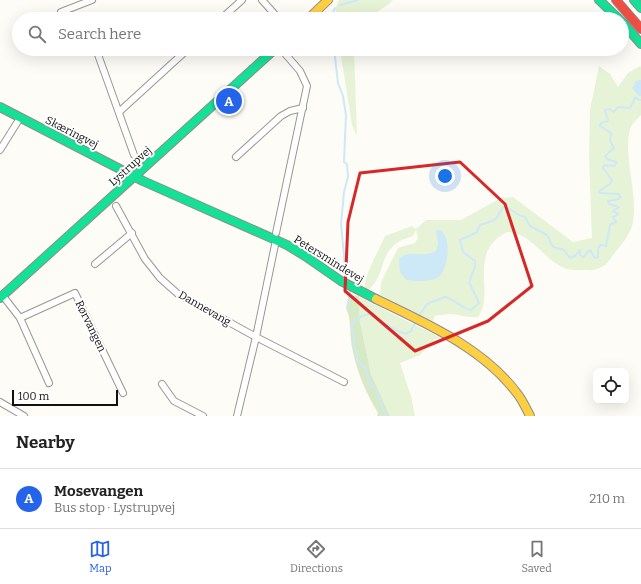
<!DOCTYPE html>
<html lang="en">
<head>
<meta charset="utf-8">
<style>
	:root { --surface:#fff; --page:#f2f2f2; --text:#222; --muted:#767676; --line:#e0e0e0; --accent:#2563eb }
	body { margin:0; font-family:Bitter,serif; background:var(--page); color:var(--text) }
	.controls { position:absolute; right:12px; bottom:12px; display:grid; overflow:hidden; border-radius:8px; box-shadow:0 4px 16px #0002 }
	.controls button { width:36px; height:36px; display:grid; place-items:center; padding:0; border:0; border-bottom:1px solid var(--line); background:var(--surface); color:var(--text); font:20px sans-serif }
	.scale { position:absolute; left:12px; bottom:10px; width:106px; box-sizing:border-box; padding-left:4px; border:2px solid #111; border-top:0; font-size:11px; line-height:14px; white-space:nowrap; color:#111; -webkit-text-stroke:3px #fff; paint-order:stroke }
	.you { position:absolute; left:445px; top:176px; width:14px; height:14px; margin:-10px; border:3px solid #fff; border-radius:50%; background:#1a73e8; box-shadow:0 0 0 6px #1a73e833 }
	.badge { display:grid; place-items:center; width:26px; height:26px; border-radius:50%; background:var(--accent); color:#fff; font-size:13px; font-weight:700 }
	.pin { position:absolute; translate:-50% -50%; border:2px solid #fff; box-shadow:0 1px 4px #0006 }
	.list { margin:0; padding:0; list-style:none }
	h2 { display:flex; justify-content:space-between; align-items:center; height:52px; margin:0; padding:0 16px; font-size:17px }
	h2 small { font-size:13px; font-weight:400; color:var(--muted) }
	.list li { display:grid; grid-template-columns:26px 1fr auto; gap:12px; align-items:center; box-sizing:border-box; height:60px; padding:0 16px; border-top:1px solid var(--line) }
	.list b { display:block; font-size:15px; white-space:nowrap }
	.list p { margin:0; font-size:13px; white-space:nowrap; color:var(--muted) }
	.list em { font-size:13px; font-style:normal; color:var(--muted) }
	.icon { flex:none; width:22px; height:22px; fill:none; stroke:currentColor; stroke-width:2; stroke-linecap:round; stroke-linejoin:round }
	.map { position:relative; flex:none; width:641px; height:416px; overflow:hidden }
	.search { position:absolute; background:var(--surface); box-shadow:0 4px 16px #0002; left:12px; right:12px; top:12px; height:44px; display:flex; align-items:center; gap:10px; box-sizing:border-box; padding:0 14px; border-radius:22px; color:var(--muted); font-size:15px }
	.sheet { height:112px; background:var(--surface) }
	nav { display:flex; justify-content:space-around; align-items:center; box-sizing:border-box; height:56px; border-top:1px solid var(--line); background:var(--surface); font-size:11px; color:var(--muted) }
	nav a { display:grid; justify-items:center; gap:2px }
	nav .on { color:var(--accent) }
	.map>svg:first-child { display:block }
</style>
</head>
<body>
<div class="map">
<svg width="641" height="416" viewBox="0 0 641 416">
	<rect width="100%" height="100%" fill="#fdfcf7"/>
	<g fill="#e7f3d7">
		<path d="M339,0H393C375,17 360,19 336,19V7Z"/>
		<polygon points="340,49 354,49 357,136 352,125"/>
		<path d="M599,66L610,74L618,87L628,73L640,66L641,67V115C638,119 631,124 630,129C623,159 638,191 633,222C631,235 619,247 611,258C605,267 597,271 586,270C578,270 569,271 562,267C542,257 531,233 507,232C466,253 496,293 478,317C466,318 462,315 452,314C446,314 440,315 435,316L431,325L380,297L381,282L398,248L415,243L418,238L416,230L413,236C375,247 390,269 369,290L365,289C362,279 380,248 385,236L412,226L416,229L426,220H461L501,198L513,197L573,242L592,238L589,156L590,110Z"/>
		<polygon points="359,297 441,338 435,339 420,355 400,363 411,396 415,416 390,416 371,374 360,322"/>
	</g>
	<path fill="#d8eac5" d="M351,295L359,296L360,322L371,374L390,416H377L378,413C366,393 356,370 352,347C349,333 352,321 346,308Z"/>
	<g fill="#cde8f7">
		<polygon points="641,80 641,96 639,96 632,88 635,84 635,81"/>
		<path d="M439,230C453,234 449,275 435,279C426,282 415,281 406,280L400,272L399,259C410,248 423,259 436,251L438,244L436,231Z"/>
	</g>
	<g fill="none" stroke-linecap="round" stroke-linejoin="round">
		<g stroke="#cde8f7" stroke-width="2">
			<polyline points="340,5 358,0"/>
			<polyline points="330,19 335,8"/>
			<polyline points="334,49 338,83 343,96 346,115 344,162 347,164 348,177 344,192 341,224 346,278"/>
			<polyline points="347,308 350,292"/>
			<path d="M419,316L427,304L445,297C455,299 460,308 471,310L479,303L469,282L475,267V261L463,252L460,240L477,232L480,225C496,220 495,222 503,207C511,207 515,215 525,217L530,226L547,235C553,245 549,248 563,249L570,258L575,256L580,250V255L583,257L590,250L595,258L598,257V249L600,245L606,246L610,225L616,222L613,217L618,214L613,211L619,207L609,204L608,201L619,199L620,197L619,194L600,193L599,191L610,184L612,180L603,168L604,165L615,166L616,162L607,159L605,156L614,148L610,141L611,133L600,126L601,123L608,121L605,110L610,109L614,112L618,107L630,108L635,98L641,100"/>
			<path d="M384,416L385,414L376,390L370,384L367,371L357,359L356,350L354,345V333L351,329C352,321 361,315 369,314L397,331L406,334L411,331L415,323"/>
		</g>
		<defs>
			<g id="street">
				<polyline points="262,0 279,19"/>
				<polyline points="61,12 92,0"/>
				<polyline points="221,19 242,0"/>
				<polyline points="96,49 134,155"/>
				<polyline points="119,112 188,49"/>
				<polyline points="0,150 20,118"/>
				<polyline points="236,157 281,116 290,111 303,108"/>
				<polyline points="116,206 145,259 160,278 178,294 256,337 344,382"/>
				<polyline points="276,233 307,86 300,71 281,49"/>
				<polyline points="95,264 132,233"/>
				<polyline points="3,296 20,318 49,383"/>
				<polyline points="20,318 75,293 123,393"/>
				<polyline points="162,384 174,401 203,416"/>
				<polyline points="0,402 24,416"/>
				<polyline points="237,416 256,337 276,240"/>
			</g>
			<g id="fast">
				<polyline points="599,0 619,19"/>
				<polyline points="634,0 641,8"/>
				<polyline points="622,22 641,44"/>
				<polyline points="0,107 143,181 287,245 305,256 341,281 376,299"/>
				<polyline points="0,298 275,49"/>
			</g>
			<g id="slow">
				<polyline points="308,19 328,0"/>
				<path d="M376,299C425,323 482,347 516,392C522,399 526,408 530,416"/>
			</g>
			<polyline id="jam" points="616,0 641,29"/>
		</defs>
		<use href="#street" stroke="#979795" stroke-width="8"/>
		<use href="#fast" stroke="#8e8d8b" stroke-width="10"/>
		<use href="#slow" stroke="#8e8d8b" stroke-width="10"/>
		<use href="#jam" stroke="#8e8d8b" stroke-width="10"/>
		<use href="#street" stroke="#fffffe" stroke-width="6"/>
		<use href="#fast" stroke="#16e098" stroke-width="8"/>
		<use href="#slow" stroke="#ffcf43" stroke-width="8"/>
		<use href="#jam" stroke="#f24e42" stroke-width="8"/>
	</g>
	<path fill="none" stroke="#d62828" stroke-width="3" stroke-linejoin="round" d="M460,162L505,204L532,286L488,321L415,351L345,291L348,222L360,173Z"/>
	<g text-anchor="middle" stroke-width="4" stroke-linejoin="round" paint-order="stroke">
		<g font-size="11" fill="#111" stroke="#fff">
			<text transform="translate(72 132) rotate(27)" y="4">Skæringvej</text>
			<text transform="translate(130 166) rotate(-42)" y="4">Lystrupvej</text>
			<text transform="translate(329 259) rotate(32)" y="4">Petersmindevej</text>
			<text transform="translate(205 308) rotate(30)" y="4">Dannevang</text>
			<text transform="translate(91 326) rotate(64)" y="4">Rørvangen</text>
		</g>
	</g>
</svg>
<div class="controls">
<button><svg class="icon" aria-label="locate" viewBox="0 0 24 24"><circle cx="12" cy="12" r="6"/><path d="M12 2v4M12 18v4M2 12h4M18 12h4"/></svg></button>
</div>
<div class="scale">100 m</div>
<div class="you"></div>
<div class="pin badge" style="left:229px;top:101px">A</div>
<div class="search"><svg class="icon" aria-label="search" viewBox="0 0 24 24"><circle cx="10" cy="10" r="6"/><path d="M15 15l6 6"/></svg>Search here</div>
</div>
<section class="sheet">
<h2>Nearby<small></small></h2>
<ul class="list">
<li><span class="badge">A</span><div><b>Mosevangen</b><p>Bus stop · Lystrupvej</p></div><em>210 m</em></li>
</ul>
</section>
<nav>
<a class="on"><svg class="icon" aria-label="map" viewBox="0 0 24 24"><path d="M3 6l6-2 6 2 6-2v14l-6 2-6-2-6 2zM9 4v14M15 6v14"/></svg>Map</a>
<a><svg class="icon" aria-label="directions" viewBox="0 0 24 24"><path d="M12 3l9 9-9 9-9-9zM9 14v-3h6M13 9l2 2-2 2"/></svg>Directions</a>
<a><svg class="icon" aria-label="saved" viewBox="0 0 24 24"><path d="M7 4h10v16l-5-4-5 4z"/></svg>Saved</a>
</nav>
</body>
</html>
